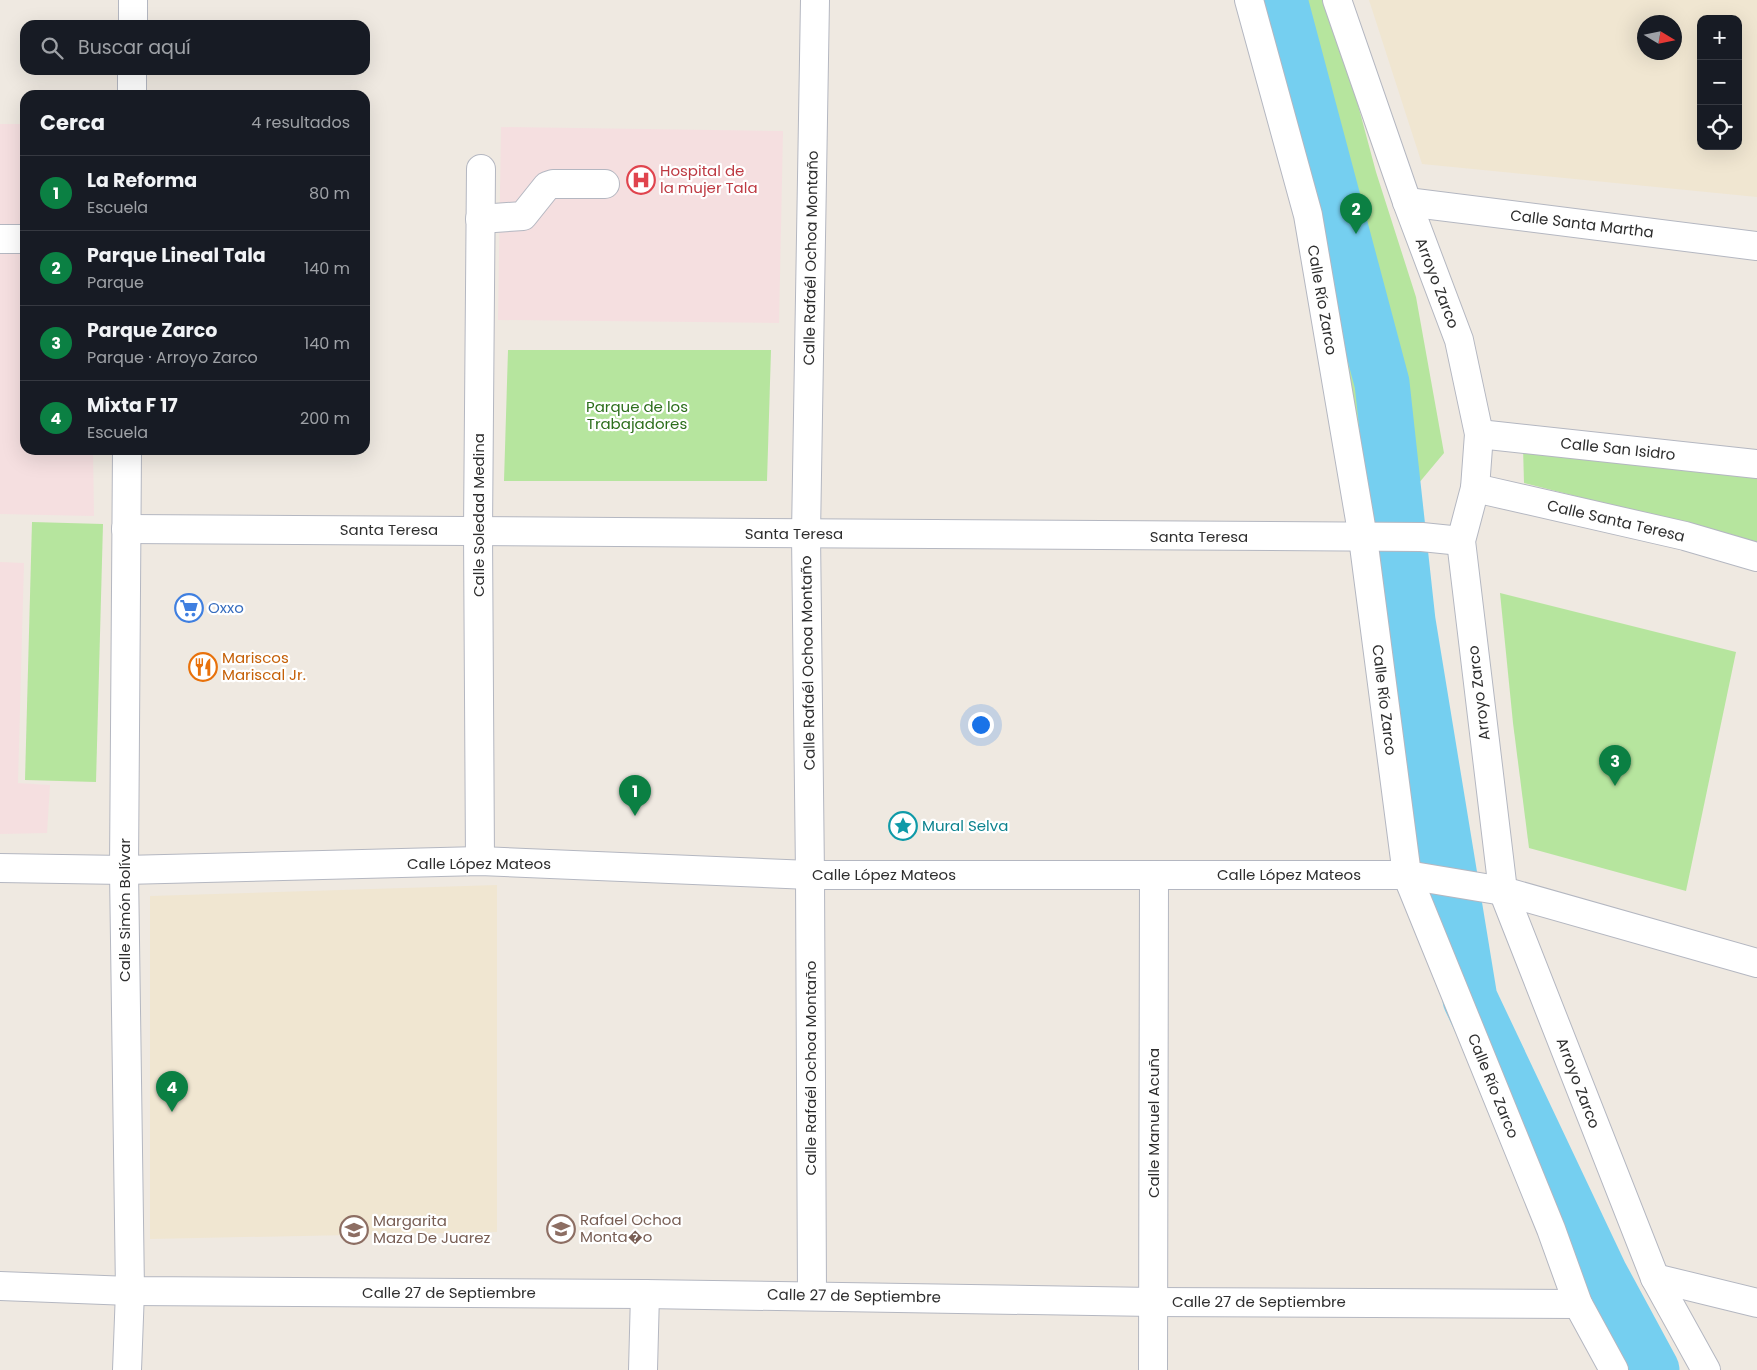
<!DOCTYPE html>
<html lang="es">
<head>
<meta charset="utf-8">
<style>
	:root { --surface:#171b24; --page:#20242c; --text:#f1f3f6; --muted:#9ea1a6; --line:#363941; --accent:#0b8043 }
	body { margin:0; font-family:Poppins,sans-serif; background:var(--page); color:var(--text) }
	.controls { position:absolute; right:15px; top:15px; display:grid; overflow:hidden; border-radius:10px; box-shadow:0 5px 20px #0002 }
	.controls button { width:45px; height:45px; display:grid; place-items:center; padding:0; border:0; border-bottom:1px solid var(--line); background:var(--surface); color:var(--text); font:25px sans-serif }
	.compass { position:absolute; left:1637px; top:15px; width:45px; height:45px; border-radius:50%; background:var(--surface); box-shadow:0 5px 20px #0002; rotate:100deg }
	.you { position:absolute; left:980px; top:724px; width:18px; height:18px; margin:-12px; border:4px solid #fff; border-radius:50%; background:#1a73e8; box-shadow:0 0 0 8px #1a73e833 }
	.badge { display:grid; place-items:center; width:32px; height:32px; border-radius:50%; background:var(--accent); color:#fff; font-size:16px; font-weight:700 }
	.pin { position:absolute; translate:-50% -41px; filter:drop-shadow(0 1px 2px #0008) }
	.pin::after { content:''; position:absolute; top:26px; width:18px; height:15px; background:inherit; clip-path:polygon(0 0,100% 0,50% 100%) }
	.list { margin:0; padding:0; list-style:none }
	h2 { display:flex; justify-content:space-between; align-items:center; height:65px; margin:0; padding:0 20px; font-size:21px }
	h2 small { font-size:16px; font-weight:400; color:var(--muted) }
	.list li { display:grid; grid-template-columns:32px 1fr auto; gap:15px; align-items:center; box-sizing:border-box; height:75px; padding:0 20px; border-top:1px solid var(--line) }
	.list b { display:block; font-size:19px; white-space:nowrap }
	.list p { margin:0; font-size:16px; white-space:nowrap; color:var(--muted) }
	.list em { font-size:16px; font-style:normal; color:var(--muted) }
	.icon { flex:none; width:28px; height:28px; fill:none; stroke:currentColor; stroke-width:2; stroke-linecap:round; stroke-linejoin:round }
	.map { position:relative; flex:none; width:1757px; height:1370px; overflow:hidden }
	.search { position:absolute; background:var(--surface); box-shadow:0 5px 20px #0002; left:20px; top:20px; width:350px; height:55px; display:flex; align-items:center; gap:12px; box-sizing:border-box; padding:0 18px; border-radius:15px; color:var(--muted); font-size:19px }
	.panel { position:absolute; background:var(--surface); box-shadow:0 5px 20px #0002; left:20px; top:90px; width:350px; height:365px; border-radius:15px }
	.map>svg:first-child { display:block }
</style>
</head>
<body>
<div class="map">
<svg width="1757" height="1370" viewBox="0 0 1757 1370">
	<rect width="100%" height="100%" fill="#efe9e1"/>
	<g fill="#f0e6d1" fill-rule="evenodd">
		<path d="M1369,0H1757V197L1422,164ZM1701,19H1738V146H1701ZM1644,22H1674V52H1644Z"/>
		<polygon points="497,885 497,1232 150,1239 150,896"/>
	</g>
	<g fill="#f5dfe0">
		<polygon points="0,124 25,124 25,450 93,450 94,516 0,514"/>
		<polygon points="501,127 783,131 779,323 498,320"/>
		<polygon points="0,562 24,563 18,783 50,785 47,833 0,834"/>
	</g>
	<g fill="#b6e59e">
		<polygon points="1258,0 1328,0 1336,23 1376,172 1416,297 1444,453 1413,490 1375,488 1361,480"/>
		<polygon points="508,350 771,350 767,481 504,481"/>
		<polygon points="1523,447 1757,472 1757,542 1524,483"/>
		<polygon points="32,522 103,524 96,782 25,780"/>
		<polygon points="1500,593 1736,652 1686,891 1529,848 1513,723"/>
	</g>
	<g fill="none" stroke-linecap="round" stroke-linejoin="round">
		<polyline stroke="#75cff0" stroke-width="55" points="1280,0 1382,383 1408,621 1470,999 1600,1274 1652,1370"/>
		<defs>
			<g id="minor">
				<polyline points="1249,0 1308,215 1363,538 1407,875 1551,1229 1578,1304 1614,1370"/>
				<polyline points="1337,0 1407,202 1459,340 1479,434 1475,488 1461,541 1503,891 1655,1278 1706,1370"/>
				<polyline points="133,25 133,0"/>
				<polyline points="132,95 132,70"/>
				<polyline points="1407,202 1757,246"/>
				<polyline points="480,219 523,216 547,186 553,184 605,184"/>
				<polyline points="0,239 25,239"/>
				<polyline points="1479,434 1757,464"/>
				<polyline points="1475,488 1685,536 1757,557"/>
				<polyline points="126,529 1422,537 1461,541"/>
				<polyline points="480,861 478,531 481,169"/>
				<polyline points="0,868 124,870 480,861 810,875 1407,875 1503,891 1757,963"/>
				<polyline points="1655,1278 1757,1303"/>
				<polyline points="0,1286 130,1291 645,1294 1153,1302 1578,1304"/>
				<polyline points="812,1295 810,875 806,534 815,0"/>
				<polyline points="127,1370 130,1291 124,870 127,450"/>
				<polyline points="643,1370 645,1294"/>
				<polyline points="1153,1370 1154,875"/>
			</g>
		</defs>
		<use href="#minor" stroke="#b4b7c1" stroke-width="30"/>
		<use href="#minor" stroke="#fff" stroke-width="28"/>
	</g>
	<defs>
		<symbol id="hospital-ring" viewBox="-11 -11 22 22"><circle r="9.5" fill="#fff" stroke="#e0444e" stroke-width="1.5"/><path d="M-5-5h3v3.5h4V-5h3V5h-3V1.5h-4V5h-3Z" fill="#e0444e"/></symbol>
		<symbol id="supermarket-ring" viewBox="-11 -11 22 22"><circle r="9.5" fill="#fff" stroke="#3f7fe0" stroke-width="1.5"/><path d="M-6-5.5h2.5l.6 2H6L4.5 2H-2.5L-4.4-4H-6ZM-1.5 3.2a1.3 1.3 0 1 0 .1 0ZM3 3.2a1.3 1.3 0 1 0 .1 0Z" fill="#3f7fe0"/></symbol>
		<symbol id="restaurant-ring" viewBox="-11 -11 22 22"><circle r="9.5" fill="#fff" stroke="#e8710a" stroke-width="1.5"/><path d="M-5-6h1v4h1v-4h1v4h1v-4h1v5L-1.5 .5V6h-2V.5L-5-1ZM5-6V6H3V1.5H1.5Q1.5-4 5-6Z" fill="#e8710a"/></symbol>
		<symbol id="sight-ring" viewBox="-11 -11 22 22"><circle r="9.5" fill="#fff" stroke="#0f9aa8" stroke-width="1.5"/><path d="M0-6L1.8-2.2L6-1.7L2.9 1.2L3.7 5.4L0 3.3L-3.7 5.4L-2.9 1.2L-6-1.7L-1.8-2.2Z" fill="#0f9aa8"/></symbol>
		<symbol id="school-ring" viewBox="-11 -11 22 22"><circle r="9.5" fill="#fff" stroke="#8d6e63" stroke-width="1.5"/><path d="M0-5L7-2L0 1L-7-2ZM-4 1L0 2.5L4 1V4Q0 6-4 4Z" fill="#8d6e63"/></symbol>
	</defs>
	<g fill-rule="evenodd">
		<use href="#hospital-ring" x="625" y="164" width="32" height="32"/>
		<use href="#supermarket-ring" x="173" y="592" width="32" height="32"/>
		<use href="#restaurant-ring" x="187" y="651" width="32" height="32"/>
		<use href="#sight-ring" x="887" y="810" width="32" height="32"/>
		<use href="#school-ring" x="545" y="1213" width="32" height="32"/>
		<use href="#school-ring" x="338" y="1214" width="32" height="32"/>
	</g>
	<g text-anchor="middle" stroke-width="4.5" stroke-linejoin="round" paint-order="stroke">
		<g font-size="15" fill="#be3a42" stroke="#fff" text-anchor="start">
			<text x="660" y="176">Hospital de<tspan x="660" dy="17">la mujer Tala</tspan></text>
		</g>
		<g font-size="15" fill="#2e2e2e" stroke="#fff">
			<text transform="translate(1582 224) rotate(7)" y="5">Calle Santa Martha</text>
			<text transform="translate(811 258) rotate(-89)" y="5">Calle Rafaél Ochoa Montaño</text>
			<text transform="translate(1437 283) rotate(69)" y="5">Arroyo Zarco</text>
			<text transform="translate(1322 300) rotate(80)" y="5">Calle Río Zarco</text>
			<text transform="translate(1618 449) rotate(6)" y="5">Calle San Isidro</text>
			<text transform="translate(479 515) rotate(-90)" y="5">Calle Soledad Medina</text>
			<text transform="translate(1616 521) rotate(13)" y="5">Calle Santa Teresa</text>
			<text x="389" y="535">Santa Teresa</text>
			<text x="794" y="539">Santa Teresa</text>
			<text x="1199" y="542">Santa Teresa</text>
			<text transform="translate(808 663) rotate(-91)" y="5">Calle Rafaél Ochoa Montaño</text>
			<text transform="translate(1479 693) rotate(-97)" y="5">Arroyo Zarco</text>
			<text transform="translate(1384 700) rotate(83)" y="5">Calle Río Zarco</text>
			<text x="479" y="869">Calle López Mateos</text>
			<text x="884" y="880">Calle López Mateos</text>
			<text x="1289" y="880">Calle López Mateos</text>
			<text transform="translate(125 910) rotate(-90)" y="5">Calle Simón Bolívar</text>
			<text transform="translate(811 1068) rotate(-90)" y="5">Calle Rafaél Ochoa Montaño</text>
			<text transform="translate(1578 1083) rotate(69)" y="5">Arroyo Zarco</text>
			<text transform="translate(1493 1086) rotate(68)" y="5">Calle Río Zarco</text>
			<text transform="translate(1154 1123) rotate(-90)" y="5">Calle Manuel Acuña</text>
			<text x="449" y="1298">Calle 27 de Septiembre</text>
			<text transform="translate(854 1296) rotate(1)" y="5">Calle 27 de Septiembre</text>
			<text x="1259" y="1307">Calle 27 de Septiembre</text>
		</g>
		<g font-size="15" fill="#2c6e1b" stroke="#fff">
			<text x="637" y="412">Parque de los<tspan x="637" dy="17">Trabajadores</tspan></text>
		</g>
		<g font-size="15" fill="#366cbe" stroke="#fff" text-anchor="start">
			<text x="208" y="613">Oxxo</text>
		</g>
		<g font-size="15" fill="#c56008" stroke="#fff" text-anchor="start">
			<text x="222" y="663">Mariscos<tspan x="222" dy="17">Mariscal Jr.</tspan></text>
		</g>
		<g font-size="15" fill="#0d838f" stroke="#fff" text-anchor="start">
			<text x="922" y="831">Mural Selva</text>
		</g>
		<g font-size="15" fill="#785e54" stroke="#fff" text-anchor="start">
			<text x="580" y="1225">Rafael Ochoa<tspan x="580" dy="17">Monta�o</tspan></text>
			<text x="373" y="1226">Margarita<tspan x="373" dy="17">Maza De Juarez</tspan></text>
		</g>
	</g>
</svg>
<div class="controls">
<button>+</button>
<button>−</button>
<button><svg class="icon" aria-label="locate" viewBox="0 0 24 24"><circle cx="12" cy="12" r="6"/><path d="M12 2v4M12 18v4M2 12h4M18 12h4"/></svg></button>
</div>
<svg class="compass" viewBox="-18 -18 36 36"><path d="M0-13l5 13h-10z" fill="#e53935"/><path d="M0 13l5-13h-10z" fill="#9ea1a6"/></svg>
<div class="you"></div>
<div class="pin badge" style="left:635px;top:816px">1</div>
<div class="pin badge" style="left:1356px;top:234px">2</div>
<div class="pin badge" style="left:1615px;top:786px">3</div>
<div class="pin badge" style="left:172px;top:1112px">4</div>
<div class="search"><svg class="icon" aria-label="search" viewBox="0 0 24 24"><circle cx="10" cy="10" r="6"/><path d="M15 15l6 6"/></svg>Buscar aquí</div>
<section class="panel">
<h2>Cerca<small>4 resultados</small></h2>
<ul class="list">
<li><span class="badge">1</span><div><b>La Reforma</b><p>Escuela</p></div><em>80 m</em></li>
<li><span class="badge">2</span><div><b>Parque Lineal Tala</b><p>Parque</p></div><em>140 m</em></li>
<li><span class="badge">3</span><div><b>Parque Zarco</b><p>Parque · Arroyo Zarco</p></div><em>140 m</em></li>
<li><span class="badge">4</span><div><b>Mixta F 17</b><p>Escuela</p></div><em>200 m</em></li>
</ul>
</section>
</div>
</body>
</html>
